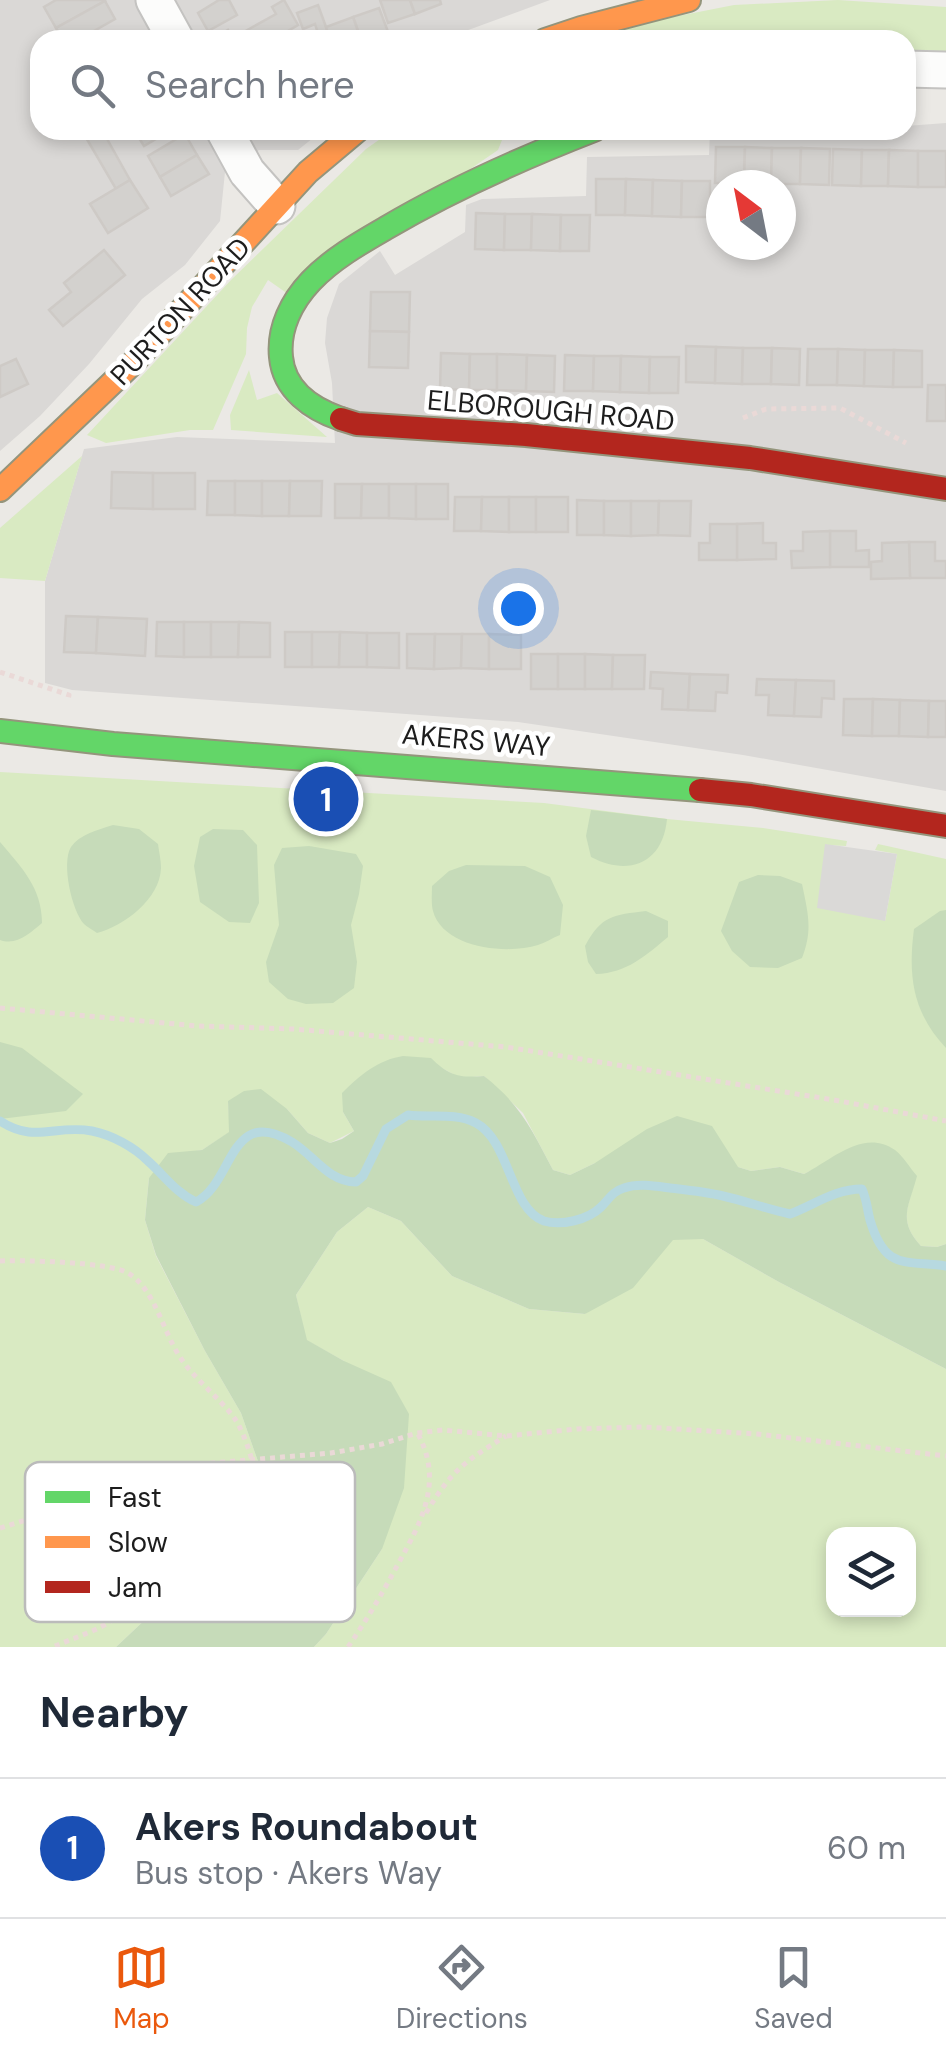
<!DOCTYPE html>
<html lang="en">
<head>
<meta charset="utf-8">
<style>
	:root { --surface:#fff; --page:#f2f2f3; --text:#1f2937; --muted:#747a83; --line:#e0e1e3; --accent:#ea580c }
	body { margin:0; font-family:"DM Sans",sans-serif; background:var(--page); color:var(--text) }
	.controls { position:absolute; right:30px; bottom:30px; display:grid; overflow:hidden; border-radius:20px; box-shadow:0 5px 15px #0003 }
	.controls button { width:90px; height:90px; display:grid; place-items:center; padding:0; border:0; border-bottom:2px solid var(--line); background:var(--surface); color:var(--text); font:50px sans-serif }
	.compass { position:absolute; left:706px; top:170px; width:90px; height:90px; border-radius:50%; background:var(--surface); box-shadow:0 5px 15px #0003; rotate:328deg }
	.you { position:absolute; left:518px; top:608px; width:35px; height:35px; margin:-25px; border:8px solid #fff; border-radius:50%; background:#1a73e8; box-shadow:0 0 0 15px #1a73e833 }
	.badge { display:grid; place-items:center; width:65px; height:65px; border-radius:50%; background:var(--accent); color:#fff; font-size:32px; font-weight:700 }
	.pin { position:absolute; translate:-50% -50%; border:5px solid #fff; box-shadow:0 2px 10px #0006 }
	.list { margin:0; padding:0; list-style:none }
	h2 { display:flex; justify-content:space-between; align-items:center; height:130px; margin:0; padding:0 40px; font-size:42px }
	h2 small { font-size:32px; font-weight:400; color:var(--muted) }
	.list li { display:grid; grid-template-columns:65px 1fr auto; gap:30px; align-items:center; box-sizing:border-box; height:140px; padding:0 40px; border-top:2px solid var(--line) }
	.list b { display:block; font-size:38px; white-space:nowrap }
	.list p { margin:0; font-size:32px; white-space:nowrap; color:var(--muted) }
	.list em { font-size:32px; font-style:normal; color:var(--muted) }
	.icon { flex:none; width:55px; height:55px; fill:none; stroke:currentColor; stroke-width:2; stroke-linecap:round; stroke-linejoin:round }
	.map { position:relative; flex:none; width:946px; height:1647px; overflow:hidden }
	.search { position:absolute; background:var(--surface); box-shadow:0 5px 15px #0003; left:30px; right:30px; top:30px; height:110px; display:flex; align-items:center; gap:25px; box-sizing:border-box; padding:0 35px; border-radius:30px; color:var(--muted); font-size:38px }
	.sheet { height:270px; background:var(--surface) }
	nav { display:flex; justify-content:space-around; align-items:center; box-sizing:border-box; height:140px; border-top:2px solid var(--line); background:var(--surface); font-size:28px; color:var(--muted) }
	nav a { display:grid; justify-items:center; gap:5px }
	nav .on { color:var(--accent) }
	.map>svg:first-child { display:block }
</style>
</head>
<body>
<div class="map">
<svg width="946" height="1647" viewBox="0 0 946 1647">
	<rect width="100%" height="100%" fill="#ebe9e5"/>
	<g fill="#dad8d6" fill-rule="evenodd">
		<polygon points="0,0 550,0 441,40 40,40 40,130 323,130 298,150 259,150 225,172 220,221 185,265 142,299 89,364 40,416 0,451"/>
		<path d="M946,123V791L743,755L518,722L72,690L45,683V581L84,449L177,437L335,443L332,383L325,343L327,318L339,284L380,251L395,275L465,232L466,205L482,199L586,196L587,157L709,155L710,130H906V126ZM721,185H781V245H721Z"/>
	</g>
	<g fill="#d9eac2" fill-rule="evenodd">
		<polygon points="838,0 946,7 946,62 906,61 906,40 585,40 668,18 734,5"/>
		<polygon points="393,130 506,130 498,150 288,294 268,280 252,307 247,328 246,354 213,430 190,430 106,443 87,435 231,280 366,149"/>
		<polygon points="249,370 257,400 277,393 327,437 231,430 230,415"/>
		<polygon points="82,456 45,581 0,578 0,528"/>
		<path d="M0,772L544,803L667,819L763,828L847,841L846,846L825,845L885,921L897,854L875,850L878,844L946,859V1244L937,1247L921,1246C897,1220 909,1207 916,1176L824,1164L804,1174L780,1167L751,1171L738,1167L595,1163L570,1175L553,1170L523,1113L484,1076L460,1078L440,1067L343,1112L354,1131L330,1143L308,1133L287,1109L228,1101L230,1132L202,1150L180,1154L149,1178L145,1220L156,1256L205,1351L241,1413L260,1467L259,1497L217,1552L116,1647H0Z"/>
		<path d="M368,1207L401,1221L452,1276L529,1309L585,1314L673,1239H703L779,1282L946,1369V1647H314L326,1634L382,1549L344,1361L306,1340L296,1295L337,1232ZM834,1534H908V1610H834Z"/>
	</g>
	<g fill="#c6dbb9">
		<path d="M591,810L667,819C663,863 629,877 591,857L586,836Z"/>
		<path d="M113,825L139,829L158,844C159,852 161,860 161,868C160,899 124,926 97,933C93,930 87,927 84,924C72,911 61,863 71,847C80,834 98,830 113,825Z"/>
		<polygon points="213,829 243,830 257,845 259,903 250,923 229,922 200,902 194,866 200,837"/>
		<path d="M0,842C22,868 42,888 42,923C30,933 17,946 0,940Z"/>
		<polygon points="309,846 356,854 363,866 359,894 351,925 357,962 354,988 333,1003 306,1004 288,999 269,982 266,962 279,925 274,865 282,848"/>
		<path d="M466,865L525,866L550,877L563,905L560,935C552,938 545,943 538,945C506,955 443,948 433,911C431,904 432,893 432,886L449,871Z"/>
		<path d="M758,875L780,876L802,884C808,913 813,930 802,958L778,968L750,967L732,951L721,931L739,882Z"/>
		<path d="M946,910V1048C912,1012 908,975 914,929L940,911Z"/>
		<path d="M646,911L668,921V937C645,956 627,973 596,974L588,962L585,946C602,915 613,915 646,911Z"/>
		<polygon points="0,1042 22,1048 83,1094 66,1111 0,1119"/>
		<path d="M403,1056L431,1058C449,1076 460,1078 484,1076C521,1105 532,1130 553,1170L570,1175L595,1163L647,1129L677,1116L712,1126L738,1167L751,1171L780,1167L804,1174C832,1160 863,1128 895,1150C903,1156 910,1168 917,1176C909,1207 897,1220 921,1246L937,1247L946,1244V1369L779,1282L703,1239L673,1240L633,1288L585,1314L529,1309L452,1276L401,1221L368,1207L337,1232L296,1295L307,1340L344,1361L391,1382L409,1414L404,1488L382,1549L326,1634L314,1647H116L217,1552L259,1497L260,1467L241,1413L205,1351L156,1255L145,1220L149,1178L168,1153L202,1150L229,1132L228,1101L244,1091L261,1089L287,1109L308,1133L330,1143L342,1139L354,1131L343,1112L342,1093C360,1075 378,1060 403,1056Z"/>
	</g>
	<polygon fill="#dad9d7" points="825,844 897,854 885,921 817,908"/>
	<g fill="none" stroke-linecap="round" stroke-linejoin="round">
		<path stroke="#b7d9e0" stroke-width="9" d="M0,1121C35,1144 55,1124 92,1131C112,1135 134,1147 148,1161C164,1175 176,1193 196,1202C234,1183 229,1104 292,1142C315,1156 327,1181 356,1182L363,1176L386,1129L408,1115C430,1118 455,1112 476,1123C510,1141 510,1209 544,1221C561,1226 588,1220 601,1207C609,1199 613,1191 624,1188C638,1183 655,1186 670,1188C687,1190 706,1192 723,1196C745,1201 767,1209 790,1214C814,1205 835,1189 862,1189C867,1200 867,1209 870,1220C885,1271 905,1260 946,1266"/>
	</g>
	<g fill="#d3d1ce" stroke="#cecac6" stroke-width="2.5">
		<polygon points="56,0 104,0 105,1 56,28 44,7"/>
		<polygon points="219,0 229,0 237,15 208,31 198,13"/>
		<polygon points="284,0 298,25 283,34 287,40 218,40 216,37 228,30 233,38 276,14 272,7"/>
		<polygon points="380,0 410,0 415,14 388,23"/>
		<polygon points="410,0 440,0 441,4 415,14"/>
		<polygon points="105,1 115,19 78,40 63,40 56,28"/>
		<polygon points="318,5 326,27 330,40 320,40 315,24 303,29 297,13"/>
		<polygon points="379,8 390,37 381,40 361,40 353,17"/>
		<polygon points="353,17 361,40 330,40 326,27"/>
		<polygon points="95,130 102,130 130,180 116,189 85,136"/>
		<polygon points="134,130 171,130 144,146"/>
		<polygon points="185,134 197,155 160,177 148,156"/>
		<polygon points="716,147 745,147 744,183 715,183"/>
		<polygon points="745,147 772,148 771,184 744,183"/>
		<polygon points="772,148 801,148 800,184 771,184"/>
		<polygon points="801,148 830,149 829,185 800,184"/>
		<polygon points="833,149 862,150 861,186 832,185"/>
		<polygon points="862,150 889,150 888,186 861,186"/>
		<polygon points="889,150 918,151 918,187 888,186"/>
		<rect x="918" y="151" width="28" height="36"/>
		<polygon points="197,155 209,174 171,196 160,177"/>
		<polygon points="596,179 626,179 625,215 596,215"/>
		<polygon points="626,179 653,180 652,216 625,215"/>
		<polygon points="130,180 148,208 108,233 90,204"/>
		<polygon points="653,180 682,181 681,217 652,216"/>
		<polygon points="682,181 710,181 710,217 681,217"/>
		<polygon points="476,213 505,214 504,250 475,249"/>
		<polygon points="505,214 532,214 531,250 504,250"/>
		<polygon points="532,214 561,215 560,251 531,250"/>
		<polygon points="561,215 590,215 589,251 560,251"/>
		<polygon points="104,250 125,275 63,326 49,310 71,292 64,283"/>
		<polygon points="371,292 410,292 409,332 370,331"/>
		<polygon points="370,331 409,332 408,368 369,367"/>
		<polygon points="686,346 716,347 715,383 686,382"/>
		<polygon points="716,347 743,348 742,384 715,383"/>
		<polygon points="743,348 772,348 771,384 742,384"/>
		<polygon points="772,348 800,349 799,385 771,384"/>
		<polygon points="808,349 838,349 837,385 807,385"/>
		<polygon points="838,349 865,350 864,386 837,385"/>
		<polygon points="865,350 894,350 893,387 864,386"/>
		<polygon points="894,350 922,351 922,387 893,387"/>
		<polygon points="441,353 470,354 469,390 440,389"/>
		<polygon points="470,354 497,354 497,390 469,390"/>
		<polygon points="497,354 527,355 526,391 497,390"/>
		<polygon points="527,355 555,356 554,392 526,391"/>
		<polygon points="565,355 594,356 593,391 564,391"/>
		<polygon points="594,356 621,356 620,392 593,391"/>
		<polygon points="621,356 650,357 649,393 620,392"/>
		<polygon points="650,357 679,357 678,393 649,393"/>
		<polygon points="16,359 28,384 0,397 0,366"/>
		<polygon points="928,385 946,385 946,421 927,421"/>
		<polygon points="112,472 153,473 153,509 111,508"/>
		<rect x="153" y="473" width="42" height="36"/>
		<polygon points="208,481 235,481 235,515 207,515"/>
		<polygon points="235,481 262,481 262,516 235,515"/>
		<polygon points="262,481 290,481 289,516 262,516"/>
		<polygon points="290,481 322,481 321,516 289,516"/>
		<polygon points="335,484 362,484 361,518 335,518"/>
		<polygon points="362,484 389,484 389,518 361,518"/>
		<polygon points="389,484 416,484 416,519 389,518"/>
		<rect x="416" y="484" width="32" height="35"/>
		<polygon points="455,497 482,497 481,531 454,531"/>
		<polygon points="482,497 509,497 509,532 481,531"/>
		<rect x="509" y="497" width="27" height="35"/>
		<rect x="536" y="497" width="32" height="35"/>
		<polygon points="577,500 604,501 604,535 577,535"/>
		<polygon points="604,501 631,501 631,536 604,535"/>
		<polygon points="631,501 659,501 658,535 631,536"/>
		<polygon points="659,501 691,501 690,536 658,535"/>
		<polygon points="763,523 763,543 776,543 776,559 737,560 737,524"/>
		<polygon points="710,524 737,524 737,560 699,560 699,543 710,543"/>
		<polygon points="830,531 856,531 856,551 869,550 869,567 830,567"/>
		<polygon points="830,531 830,567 792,568 791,551 803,551 803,532"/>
		<polygon points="909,542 935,542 935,561 946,561 946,578 910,578"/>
		<polygon points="909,542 910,578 871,579 871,562 882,561 882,543"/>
		<polygon points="66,616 98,617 96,653 64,652"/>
		<polygon points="98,617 147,619 145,656 96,653"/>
		<polygon points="157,622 184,622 184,657 156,656"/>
		<rect x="184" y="622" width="27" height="35"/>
		<polygon points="211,622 239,622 238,657 211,657"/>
		<polygon points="239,622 270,623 270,657 238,657"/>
		<rect x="285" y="632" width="27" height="35"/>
		<polygon points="312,632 340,632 339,667 312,667"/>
		<polygon points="340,632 367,633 367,667 339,667"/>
		<polygon points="367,633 399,633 399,668 367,667"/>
		<polygon points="407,634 435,634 434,669 407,668"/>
		<polygon points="435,634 462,634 461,668 434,669"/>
		<polygon points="462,634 489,634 489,669 461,668"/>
		<polygon points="489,634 521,635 521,669 489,669"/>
		<rect x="531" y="654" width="27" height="35"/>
		<rect x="558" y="654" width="27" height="35"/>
		<polygon points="585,654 613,655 612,689 585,689"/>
		<polygon points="613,655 645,655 644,689 612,689"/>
		<polygon points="651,672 690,674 688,710 662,709 663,689 650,688"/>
		<polygon points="690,674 728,675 727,693 716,692 715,711 688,710"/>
		<polygon points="757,679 796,680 794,716 768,715 769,695 756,695"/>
		<polygon points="796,680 834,681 834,699 822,698 821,717 794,716"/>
		<polygon points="844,699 873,699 872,736 843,735"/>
		<polygon points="873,699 900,700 899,736 872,736"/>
		<polygon points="900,700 929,701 928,737 899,736"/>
		<polygon points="929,701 946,701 946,737 928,737"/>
	</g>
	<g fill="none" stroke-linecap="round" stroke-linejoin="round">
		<defs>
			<g id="street">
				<polyline points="154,0 176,40"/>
				<polyline points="906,69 946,70"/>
				<polyline points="224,130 247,172 277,206"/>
			</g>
			<g id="fast">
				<path d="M341,419C312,409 284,390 281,357C278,328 292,301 311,281C332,259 360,243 386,228C452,189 522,158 594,130"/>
				<polyline points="0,731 113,744 700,790"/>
			</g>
			<g id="slow">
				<polyline points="545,40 581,28 689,0"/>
				<polyline points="0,490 133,363 308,172 358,130"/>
			</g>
			<g id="jam">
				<polyline points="341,419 357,424 526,435 750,458 946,489"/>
				<polyline points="700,790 751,795 946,826"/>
			</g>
		</defs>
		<use href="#street" stroke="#c4c3c1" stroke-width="39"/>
		<use href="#fast" stroke="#94957c" stroke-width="26"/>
		<use href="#slow" stroke="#94957c" stroke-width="26"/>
		<use href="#jam" stroke="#94957c" stroke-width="26"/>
		<g stroke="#ead9d7" stroke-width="5" stroke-dasharray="5 5" stroke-linecap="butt">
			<polyline points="743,418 766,409 840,408 906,443"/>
			<polyline points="0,672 69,695 68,700"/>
			<polyline points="0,1008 198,1026 293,1029 506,1047 834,1100 946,1121"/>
			<path d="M0,1261C25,1260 109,1262 128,1273C155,1289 163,1332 180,1357C195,1380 219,1397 235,1419C244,1432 257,1469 255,1484C249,1524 183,1547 155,1572C140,1586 132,1605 115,1618C98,1631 73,1638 53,1647"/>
			<path d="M426,1513C451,1471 465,1461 506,1436"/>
			<polyline points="0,1528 212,1463 331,1453 382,1444 417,1433 443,1430 506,1436 577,1429 644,1427 757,1434 946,1456"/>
			<path d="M348,1647C366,1621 382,1594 397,1566C421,1522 444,1483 418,1434"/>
		</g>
		<use href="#street" stroke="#fcfcfb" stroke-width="35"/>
		<use href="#fast" stroke="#63d668" stroke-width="22"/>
		<use href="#slow" stroke="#ff974d" stroke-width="22"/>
		<use href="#jam" stroke="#b3261e" stroke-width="22"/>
	</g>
	<g text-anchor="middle" stroke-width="9" stroke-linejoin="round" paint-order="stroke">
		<g font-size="28" fill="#1d1d1d" stroke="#fff">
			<text transform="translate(180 311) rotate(-47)" y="10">PURTON ROAD</text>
			<text transform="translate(551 410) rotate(5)" y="10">ELBOROUGH ROAD</text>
			<text transform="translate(476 740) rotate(5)" y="10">AKERS WAY</text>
		</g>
	</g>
	<rect x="25" y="1462" width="330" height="160" rx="15" fill="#fff" stroke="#bbb" stroke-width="2.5"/>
	<rect x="45" y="1491" width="45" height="12" fill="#63d668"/>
	<rect x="45" y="1536" width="45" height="12" fill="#ff974d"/>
	<rect x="45" y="1581" width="45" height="12" fill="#b3261e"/>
	<g font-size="28" fill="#1d1d1d">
		<text x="108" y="1507">Fast</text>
		<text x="108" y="1552">Slow</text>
		<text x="108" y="1597">Jam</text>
	</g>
</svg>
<div class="controls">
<button><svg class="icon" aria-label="layers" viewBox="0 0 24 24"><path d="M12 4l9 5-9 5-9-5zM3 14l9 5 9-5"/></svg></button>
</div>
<svg class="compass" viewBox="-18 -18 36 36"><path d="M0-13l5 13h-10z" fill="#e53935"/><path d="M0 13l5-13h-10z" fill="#747a83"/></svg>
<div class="you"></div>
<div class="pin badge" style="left:326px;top:799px;background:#1a4fb4">1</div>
<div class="search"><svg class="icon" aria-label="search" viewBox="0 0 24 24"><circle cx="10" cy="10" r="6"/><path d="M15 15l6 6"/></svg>Search here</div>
</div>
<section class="sheet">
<h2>Nearby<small></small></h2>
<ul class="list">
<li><span class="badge" style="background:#1a4fb4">1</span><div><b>Akers Roundabout</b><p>Bus stop · Akers Way</p></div><em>60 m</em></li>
</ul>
</section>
<nav>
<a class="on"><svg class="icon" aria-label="map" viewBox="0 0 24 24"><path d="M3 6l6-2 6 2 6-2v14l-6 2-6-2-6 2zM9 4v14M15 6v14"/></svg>Map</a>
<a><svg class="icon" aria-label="directions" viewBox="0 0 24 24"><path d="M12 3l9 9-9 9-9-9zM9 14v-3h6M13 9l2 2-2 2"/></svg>Directions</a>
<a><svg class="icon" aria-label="saved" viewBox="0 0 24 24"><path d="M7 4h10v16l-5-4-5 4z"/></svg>Saved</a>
</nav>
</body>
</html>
